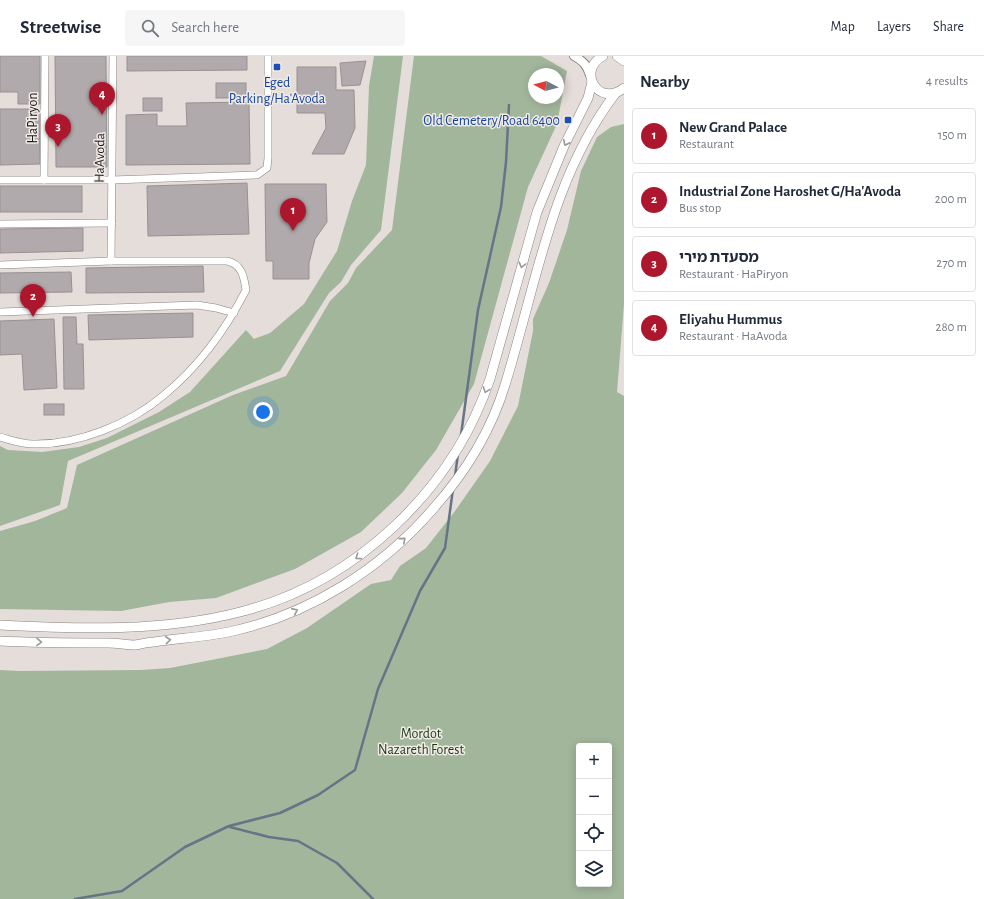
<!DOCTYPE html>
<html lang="en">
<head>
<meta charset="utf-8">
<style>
	:root { --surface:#fff; --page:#f6f6f7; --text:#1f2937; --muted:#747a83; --line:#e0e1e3; --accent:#ac172e }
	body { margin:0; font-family:"Alegreya Sans","Noto Sans Hebrew",sans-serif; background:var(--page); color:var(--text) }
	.controls { position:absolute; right:12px; bottom:12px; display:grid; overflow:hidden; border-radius:4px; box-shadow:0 2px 10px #0003 }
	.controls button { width:36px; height:36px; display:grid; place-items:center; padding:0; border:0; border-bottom:1px solid var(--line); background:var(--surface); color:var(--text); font:20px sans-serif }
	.compass { position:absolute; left:528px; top:12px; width:36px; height:36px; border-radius:50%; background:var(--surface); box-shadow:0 2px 10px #0003; rotate:277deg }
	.you { position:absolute; left:263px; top:356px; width:14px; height:14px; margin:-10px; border:3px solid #fff; border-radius:50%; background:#1a73e8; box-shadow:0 0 0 6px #1a73e833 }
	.badge { display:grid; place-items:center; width:26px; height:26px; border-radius:50%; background:var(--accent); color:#fff; font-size:13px; font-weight:700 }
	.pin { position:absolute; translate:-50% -33px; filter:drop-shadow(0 1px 2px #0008) }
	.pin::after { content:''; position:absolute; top:21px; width:14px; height:12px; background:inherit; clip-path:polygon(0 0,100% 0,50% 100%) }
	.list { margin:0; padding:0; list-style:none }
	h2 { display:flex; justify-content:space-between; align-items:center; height:52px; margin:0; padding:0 16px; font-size:17px }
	h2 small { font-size:13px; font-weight:400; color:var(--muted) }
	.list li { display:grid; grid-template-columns:26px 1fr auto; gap:12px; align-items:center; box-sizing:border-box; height:56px; margin:0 8px 8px; padding:0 8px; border:1px solid var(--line); border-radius:4px }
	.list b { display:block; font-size:15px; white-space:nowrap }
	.list p { margin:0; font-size:13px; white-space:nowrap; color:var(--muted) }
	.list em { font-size:13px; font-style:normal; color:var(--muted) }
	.icon { flex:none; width:22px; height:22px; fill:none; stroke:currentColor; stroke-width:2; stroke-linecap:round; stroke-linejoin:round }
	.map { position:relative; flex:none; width:624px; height:843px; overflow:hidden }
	header { display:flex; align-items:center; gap:24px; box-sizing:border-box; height:56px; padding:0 20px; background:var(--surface); border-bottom:1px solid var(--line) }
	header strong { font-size:19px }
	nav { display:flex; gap:22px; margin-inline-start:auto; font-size:14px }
	.search { width:280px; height:36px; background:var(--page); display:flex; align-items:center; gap:10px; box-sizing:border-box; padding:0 14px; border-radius:4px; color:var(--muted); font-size:15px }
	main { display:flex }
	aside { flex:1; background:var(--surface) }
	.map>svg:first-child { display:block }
</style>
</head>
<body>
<header>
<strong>Streetwise</strong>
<div class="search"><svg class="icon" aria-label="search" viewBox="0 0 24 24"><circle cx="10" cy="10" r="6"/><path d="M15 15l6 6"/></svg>Search here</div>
<nav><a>Map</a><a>Layers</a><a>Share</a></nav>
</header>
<main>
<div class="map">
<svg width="624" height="843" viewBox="0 0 624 843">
	<rect width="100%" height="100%" fill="#e4ddda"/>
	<g fill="#a2b69c" fill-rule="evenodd">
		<polygon points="374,0 403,0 381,174 351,209 341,226 329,237 280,315 68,405 60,449 0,470 0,390 8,394 42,396 79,391 107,382 159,356 190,336 246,274 254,283 270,277 304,248 337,195 352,145 366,109 369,30"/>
		<path d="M414,0H541L567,15L557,68L528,131L474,328L436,394L402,437L361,476L295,513L216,542L169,546L121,555L0,553V475L35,465L67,452L77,409L233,339L286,320L330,245L348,227L356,212L392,174ZM534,18H558V42H534Z"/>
		<path d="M624,68V248L617,336L624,340V843H0V614L19,615L141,614L170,612L267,593L307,572L371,528L391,524L400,510L426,492L455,455L490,405L518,350L533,275V263L549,227L567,174L581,115L597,81L611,71ZM579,690H609V828H579Z"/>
	</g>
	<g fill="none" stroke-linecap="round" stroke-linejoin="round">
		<g stroke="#667487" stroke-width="2.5">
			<polyline points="461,379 478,254 501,151 506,106 509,49"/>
			<polyline points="455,420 458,398"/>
			<polyline points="230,771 269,781 298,785 337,807 373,843"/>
			<polyline points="75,843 122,835 185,791 229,770 280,757 318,739 355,714 378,633 420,535 445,492 453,433"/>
		</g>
	</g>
	<g fill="#b1aaac" stroke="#979193">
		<polygon points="0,0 40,0 40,48 18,48 18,36 0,36"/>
		<polygon points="55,0 106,0 107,111 56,111"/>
		<polygon points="127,0 247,0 247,14 127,15"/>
		<polygon points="366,5 360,29 342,30 340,7"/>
		<polygon points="297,11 336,11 336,34 354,34 355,72 344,98 312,98 326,72 325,57 297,57"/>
		<rect x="216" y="27" width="30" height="15"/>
		<rect x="143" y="42" width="19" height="13"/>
		<polygon points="249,46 250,108 126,109 126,59 157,58 157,70 187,70 186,47"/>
		<polygon points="0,53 39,53 40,108 0,109"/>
		<polygon points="247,127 249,178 148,180 147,130"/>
		<polygon points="265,128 326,128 327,166 315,183 309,207 309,223 273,223 273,205 266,205"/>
		<rect x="0" y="130" width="82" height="26"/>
		<polygon points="83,172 83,195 0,197 0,173"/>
		<polygon points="203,210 204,236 86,237 86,212"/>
		<polygon points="71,216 72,236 0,237 0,217"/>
		<polygon points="193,257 193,281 89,284 88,259"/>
		<polygon points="63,261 76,261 77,288 83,288 84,333 64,333"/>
		<polygon points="54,263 57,332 24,334 22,298 0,299 0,265"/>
		<rect x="44" y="348" width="20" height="11"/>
	</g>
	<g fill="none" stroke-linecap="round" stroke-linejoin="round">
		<defs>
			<g id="minor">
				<polyline points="0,124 112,124 257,119 267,112 268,102 268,0"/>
				<polyline points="44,124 45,0"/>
				<polyline points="0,168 112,167"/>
				<polyline points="111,205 113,0"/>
				<path d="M0,209L111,205H227C242,208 244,221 246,234C226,273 198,311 164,339C130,368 78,389 33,388C21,388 11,384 0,381"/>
				<polyline points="0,256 197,249 216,252 234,257"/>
			</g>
			<path id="tertiary" d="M574,0C583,5 587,9 590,19"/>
			<g id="secondary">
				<path d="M603,0C576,15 599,52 624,32"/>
				<polyline points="617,0 624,5"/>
				<path d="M0,569C79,573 163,576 240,556C355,527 452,435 490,323L537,156L564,90L588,42L592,26"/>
				<path d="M0,585C36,587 72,587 108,587C117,587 127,589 135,589C142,588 148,586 154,586C180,582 207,581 233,575C310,558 381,513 433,453C465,417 491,375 505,329C536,230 551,122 615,38"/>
			</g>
		</defs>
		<use href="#minor" stroke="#898481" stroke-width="8"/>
		<use href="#tertiary" stroke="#898481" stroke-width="10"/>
		<use href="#secondary" stroke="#898481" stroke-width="10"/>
		<use href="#minor" stroke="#fff" stroke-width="7"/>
		<use href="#tertiary" stroke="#fff" stroke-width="8"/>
		<use href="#secondary" stroke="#fff" stroke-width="9"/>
	</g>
	<defs><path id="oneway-chevron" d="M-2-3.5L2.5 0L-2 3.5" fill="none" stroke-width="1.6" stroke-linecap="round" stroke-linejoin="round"/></defs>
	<g stroke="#9a9999">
		<use href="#oneway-chevron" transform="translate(566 87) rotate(116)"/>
		<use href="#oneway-chevron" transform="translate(522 209) rotate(105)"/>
		<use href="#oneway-chevron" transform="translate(486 334) rotate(110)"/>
		<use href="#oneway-chevron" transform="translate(403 484) rotate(-41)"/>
		<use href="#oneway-chevron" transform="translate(358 501) rotate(146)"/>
		<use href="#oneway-chevron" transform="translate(295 555) rotate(-24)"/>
		<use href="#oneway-chevron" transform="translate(168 584) rotate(-6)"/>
		<use href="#oneway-chevron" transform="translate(39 586) rotate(1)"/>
	</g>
	<g fill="#1a4fb4" stroke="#f1ebe7" stroke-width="1.5">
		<rect x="273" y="7" width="8" height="8" rx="2"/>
		<rect x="564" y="60" width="8" height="8" rx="2"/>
	</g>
	<g text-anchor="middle" stroke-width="3" stroke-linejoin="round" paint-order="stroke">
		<g font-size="14" fill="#164399" stroke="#f1ebe7">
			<text x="277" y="31">Eged<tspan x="277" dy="16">Parking/Ha'Avoda</tspan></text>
			<text x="560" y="69" text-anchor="end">Old Cemetery/Road 6400</text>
		</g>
		<g font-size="14" fill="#1f1d1c" stroke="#f1ebe7">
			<text transform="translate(32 62) rotate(-90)" y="5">HaPiryon</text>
			<text transform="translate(99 102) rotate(-89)" y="5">HaAvoda</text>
		</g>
		<g font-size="14" fill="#1b390e" stroke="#f1ebe7">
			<text x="421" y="682">Mordot<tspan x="421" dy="16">Nazareth Forest</tspan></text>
		</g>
	</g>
</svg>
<div class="controls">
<button>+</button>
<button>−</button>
<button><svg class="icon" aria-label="locate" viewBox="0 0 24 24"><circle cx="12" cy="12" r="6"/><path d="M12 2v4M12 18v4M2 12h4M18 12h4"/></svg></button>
<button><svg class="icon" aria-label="layers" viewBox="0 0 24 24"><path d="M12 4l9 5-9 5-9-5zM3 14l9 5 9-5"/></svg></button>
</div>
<svg class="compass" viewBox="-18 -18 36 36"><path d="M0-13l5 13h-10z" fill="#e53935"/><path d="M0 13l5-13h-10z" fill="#747a83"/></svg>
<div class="you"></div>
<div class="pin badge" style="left:293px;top:175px">1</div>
<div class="pin badge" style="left:33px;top:261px">2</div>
<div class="pin badge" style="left:58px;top:91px">3</div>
<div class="pin badge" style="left:102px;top:59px">4</div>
</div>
<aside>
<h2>Nearby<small>4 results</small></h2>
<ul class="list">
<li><span class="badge">1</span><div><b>New Grand Palace</b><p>Restaurant</p></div><em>150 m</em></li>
<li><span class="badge">2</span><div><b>Industrial Zone Haroshet G/Ha'Avoda</b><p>Bus stop</p></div><em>200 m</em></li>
<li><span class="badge">3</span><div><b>מסעדת מירי</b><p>Restaurant · HaPiryon</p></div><em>270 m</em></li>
<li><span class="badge">4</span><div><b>Eliyahu Hummus</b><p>Restaurant · HaAvoda</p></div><em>280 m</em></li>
</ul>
</aside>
</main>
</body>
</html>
